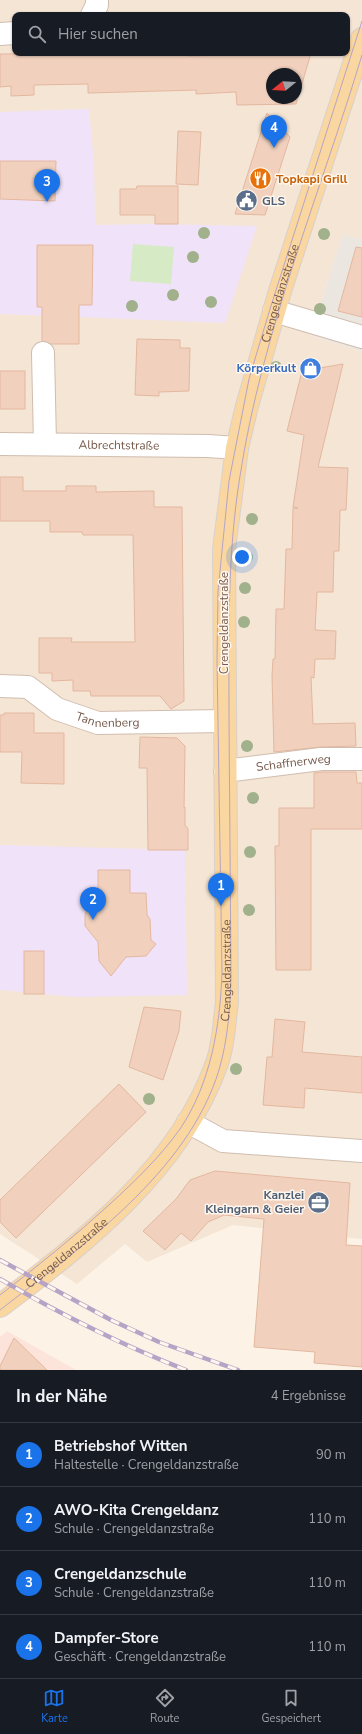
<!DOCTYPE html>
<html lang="de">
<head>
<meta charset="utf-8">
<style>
	:root { --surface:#171b24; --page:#20242c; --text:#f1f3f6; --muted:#9ea1a6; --line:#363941; --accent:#1a73e8 }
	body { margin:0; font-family:"Nunito Sans",sans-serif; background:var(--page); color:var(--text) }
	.compass { position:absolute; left:266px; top:68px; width:36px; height:36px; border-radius:50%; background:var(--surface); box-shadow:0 1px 3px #0004; rotate:252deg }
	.you { position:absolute; left:242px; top:557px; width:14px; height:14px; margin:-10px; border:3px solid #fff; border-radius:50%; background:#1a73e8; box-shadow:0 0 0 6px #1a73e833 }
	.badge { display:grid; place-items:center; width:26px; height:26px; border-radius:50%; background:var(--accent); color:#fff; font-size:13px; font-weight:700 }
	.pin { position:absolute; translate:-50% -33px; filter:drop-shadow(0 1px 2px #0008) }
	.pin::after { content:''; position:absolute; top:21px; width:14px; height:12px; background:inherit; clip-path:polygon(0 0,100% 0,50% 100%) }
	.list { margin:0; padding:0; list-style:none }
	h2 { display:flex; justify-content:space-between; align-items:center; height:52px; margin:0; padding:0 16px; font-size:17px }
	h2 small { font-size:13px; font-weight:400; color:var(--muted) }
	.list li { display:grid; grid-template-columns:26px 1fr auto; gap:12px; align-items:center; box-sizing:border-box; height:64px; padding:0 16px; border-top:1px solid var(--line) }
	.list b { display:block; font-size:15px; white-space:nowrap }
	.list p { margin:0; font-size:13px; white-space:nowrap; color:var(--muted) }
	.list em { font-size:13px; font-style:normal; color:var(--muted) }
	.icon { flex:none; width:22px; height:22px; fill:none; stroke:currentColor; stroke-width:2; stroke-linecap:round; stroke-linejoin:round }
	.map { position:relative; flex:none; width:362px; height:1370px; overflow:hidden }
	.search { position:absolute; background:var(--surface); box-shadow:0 1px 3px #0004; left:12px; right:12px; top:12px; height:44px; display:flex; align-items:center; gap:10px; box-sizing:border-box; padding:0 14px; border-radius:8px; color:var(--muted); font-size:15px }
	.sheet { height:308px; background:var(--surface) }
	nav { display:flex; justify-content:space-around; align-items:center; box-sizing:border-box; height:56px; border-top:1px solid var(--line); background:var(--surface); font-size:11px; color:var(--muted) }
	nav a { display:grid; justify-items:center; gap:2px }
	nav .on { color:var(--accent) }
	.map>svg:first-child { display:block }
</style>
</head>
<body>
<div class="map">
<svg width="362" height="1370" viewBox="0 0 362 1370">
	<rect width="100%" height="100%" fill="#fcf3e6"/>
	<path fill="#f4e5d5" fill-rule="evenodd" d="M0,0H362V240L343,234L310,335L362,352V1239L233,1225L147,1262L125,1244L77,1284L0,1234ZM15,15H347V53H15ZM272,74H296V98H272Z"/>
	<polygon fill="#fce4da" points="7,1331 76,1370 0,1370 0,1337"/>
	<polygon fill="#ece6e0" points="343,234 362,240 362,352 310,335"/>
	<g fill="#f0e3f9">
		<polygon points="89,109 94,161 95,225 155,224 257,226 225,323 0,314 0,112"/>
		<polygon points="0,845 185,850 187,995 75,997 0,990"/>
	</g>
	<polygon fill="#d5eac5" points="133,244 174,247 171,284 130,281"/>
	<g fill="#f1d1be" stroke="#e4b79f" fill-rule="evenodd">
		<path d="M188,53V56L311,53L296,104L237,105L236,92L196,94V90L88,93V84L34,85V95L11,96V86L0,87V54ZM272,74H296V98H272Z"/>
		<polygon points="267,113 290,137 265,215 235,214"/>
		<polygon points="178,131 201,132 198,185 176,184"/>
		<polygon points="0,161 56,161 55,201 0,199"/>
		<polygon points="137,186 178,186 178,224 155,224 155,215 120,215 120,189 136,189"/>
		<polygon points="37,245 93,245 92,305 79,305 79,344 51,344 42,341 42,307 37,307"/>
		<polygon points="356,247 362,248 362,317 338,311"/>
		<polygon points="137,339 180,340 180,348 190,348 189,391 159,392 159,396 135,395"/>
		<polygon points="343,364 318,467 348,468 346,510 340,510 339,551 334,551 333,592 317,592 315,630 336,631 335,659 315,659 314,678 311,677 313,724 355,723 356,746 320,747 274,752 272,676 273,659 275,659 276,609 284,609 286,549 292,549 293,508 298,508 293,507 304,435 287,431 302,371"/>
		<rect x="0" y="371" width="25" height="38"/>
		<polygon points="0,477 23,477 23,491 66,491 66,486 96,486 96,492 154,491 154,507 182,507 184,701 171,709 160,696 91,696 90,691 73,691 73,680 52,681 52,673 39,673 39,638 72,638 71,642 135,642 133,535 83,535 82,532 50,532 50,521 0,521"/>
		<polygon points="4,713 34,713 34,733 64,733 64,784 21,783 22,752 0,752 0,715 4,715"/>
		<polygon points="140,737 177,738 185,746 184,808 185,807 185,825 188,829 188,850 148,850 147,768 139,768"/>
		<polygon points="322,772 356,772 357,783 362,783 362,829 311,829 311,970 276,970 275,846 279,846 279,808 314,808 314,773"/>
		<polygon points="98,870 130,870 130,893 146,893 147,915 150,919 151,940 156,944 146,956 126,957 111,976 99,961 98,942 85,926 85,915 88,908 98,907"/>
		<rect x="24" y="951" width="20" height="43"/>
		<polygon points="144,1007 181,1011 179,1031 163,1080 129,1067"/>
		<polygon points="275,1019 305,1022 302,1052 362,1057 362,1093 305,1088 304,1108 263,1105 267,1057 272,1057"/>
		<polygon points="119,1084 146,1112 16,1238 0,1222 0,1200"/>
		<polygon points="215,1171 350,1183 346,1245 362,1246 362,1367 314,1363 315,1352 254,1347 264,1219 224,1215 208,1222 191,1241 181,1233 165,1250 143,1231 176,1199 190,1180"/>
		<polygon points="14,1338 47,1370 0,1370 0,1366"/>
	</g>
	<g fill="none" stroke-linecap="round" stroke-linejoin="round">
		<defs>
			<g id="minor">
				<polyline points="92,15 97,5 97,0"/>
				<polyline points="0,34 15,33"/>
				<polyline points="274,311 362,337"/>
				<polyline points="43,353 45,444"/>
				<path id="s1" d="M0,444L208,446L237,448"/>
				<path id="s2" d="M0,686L28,687L57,709L98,723L225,721"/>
				<path id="s3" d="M225,771L321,759H362"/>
				<polyline points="188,1122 223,1141 362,1151"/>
			</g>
			<g id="major">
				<path id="s4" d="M0,1306C86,1241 180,1168 217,1063C224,1044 224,1022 227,1003L224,549L237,448L247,406L280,291L362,39"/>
			</g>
		</defs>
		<use href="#minor" stroke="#d0bdaf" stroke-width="24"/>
		<use href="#major" stroke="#d8d1cd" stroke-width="24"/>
		<use href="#minor" stroke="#fff" stroke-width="22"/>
		<use href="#major" stroke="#fad6a0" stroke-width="22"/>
		<g stroke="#b6a4c6" stroke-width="1">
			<path d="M0,1295C38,1266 75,1236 110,1204C135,1181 160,1157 180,1129C211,1083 220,1026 222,973L217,660L218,591L229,481L249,379L270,309L362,21"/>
			<path d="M0,1310C81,1247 188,1172 219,1070C228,1039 230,1008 231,977C230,890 230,804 229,717C229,636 227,556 240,476C262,332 320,194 362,55"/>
		</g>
		<defs>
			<g id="rail">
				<polyline points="0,1260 111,1320 159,1342 238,1370"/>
				<path d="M0,1279C60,1314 121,1345 186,1370"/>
			</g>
		</defs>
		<use href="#rail" stroke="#b6a4c6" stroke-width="4.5"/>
		<use href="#rail" stroke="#fff7ed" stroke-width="3" stroke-dasharray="9" stroke-linecap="butt"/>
	</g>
	<g fill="#a0b18c">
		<circle cx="204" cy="233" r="6"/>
		<circle cx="324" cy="234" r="6"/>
		<circle cx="193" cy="257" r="6"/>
		<circle cx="173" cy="295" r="6"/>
		<circle cx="211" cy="302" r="6"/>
		<circle cx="132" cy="306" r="6"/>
		<circle cx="320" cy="309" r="6"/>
		<circle cx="276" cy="367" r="6"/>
		<circle cx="252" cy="519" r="6"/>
		<circle cx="247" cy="557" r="6"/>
		<circle cx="245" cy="588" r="6"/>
		<circle cx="244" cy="622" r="6"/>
		<circle cx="247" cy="746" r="6"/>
		<circle cx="253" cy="798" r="6"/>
		<circle cx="250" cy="852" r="6"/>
		<circle cx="249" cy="910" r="6"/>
		<circle cx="236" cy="1069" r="6"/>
		<circle cx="149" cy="1099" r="6"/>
	</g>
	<defs>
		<symbol id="restaurant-disc" viewBox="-11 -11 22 22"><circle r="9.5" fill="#e8710a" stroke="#fff7ed"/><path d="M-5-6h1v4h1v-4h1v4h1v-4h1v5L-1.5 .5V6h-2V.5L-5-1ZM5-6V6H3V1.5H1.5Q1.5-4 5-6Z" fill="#fff"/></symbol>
		<symbol id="civic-disc" viewBox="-11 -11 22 22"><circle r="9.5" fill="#5c6f8a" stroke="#fff7ed"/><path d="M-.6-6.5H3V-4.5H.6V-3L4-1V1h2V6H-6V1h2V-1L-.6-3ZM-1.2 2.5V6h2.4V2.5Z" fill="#fff"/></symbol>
		<symbol id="shop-disc" viewBox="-11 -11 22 22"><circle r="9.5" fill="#3f7fe0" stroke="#fff7ed"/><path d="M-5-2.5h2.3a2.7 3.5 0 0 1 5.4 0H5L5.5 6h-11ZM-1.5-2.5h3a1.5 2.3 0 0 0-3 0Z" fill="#fff"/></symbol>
		<symbol id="office-disc" viewBox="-11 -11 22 22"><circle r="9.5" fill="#5c6f8a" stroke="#fff7ed"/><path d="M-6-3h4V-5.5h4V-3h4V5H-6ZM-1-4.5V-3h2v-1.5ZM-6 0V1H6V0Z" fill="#fff"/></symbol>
	</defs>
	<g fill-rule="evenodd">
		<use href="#restaurant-disc" x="248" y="166" width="25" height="25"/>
		<use href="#civic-disc" x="234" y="188" width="25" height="25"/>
		<use href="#shop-disc" x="298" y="356" width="25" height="25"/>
		<use href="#office-disc" x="306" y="1190" width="25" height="25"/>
	</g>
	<g text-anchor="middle" stroke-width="3" stroke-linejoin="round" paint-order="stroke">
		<g font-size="12" font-weight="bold" fill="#c56008" stroke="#fff7ed" text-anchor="start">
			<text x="276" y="183">Topkapi Grill</text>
		</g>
		<g font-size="12" font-weight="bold" fill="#4e5e75" stroke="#fff7ed" text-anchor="start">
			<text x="262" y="205">GLS</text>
			<text x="304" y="1199" text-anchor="end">Kanzlei<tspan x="304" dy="14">Kleingarn &amp; Geier</tspan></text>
		</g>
		<g font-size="12" fill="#75594b" stroke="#fff7ed">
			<text dy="4" stroke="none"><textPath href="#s4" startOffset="1108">Crengeldanzstraße</textPath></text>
			<text dy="4" stroke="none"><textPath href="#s1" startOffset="119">Albrechtstraße</textPath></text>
			<text transform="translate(224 623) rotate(-90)" y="4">Crengeldanzstraße</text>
			<text dy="4" stroke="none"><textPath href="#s2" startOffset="117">Tannenberg</textPath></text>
			<text dy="4" stroke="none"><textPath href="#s3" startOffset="69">Schaffnerweg</textPath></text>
			<text dy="4" stroke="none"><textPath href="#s4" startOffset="424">Crengeldanzstraße</textPath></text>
			<text dy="4" stroke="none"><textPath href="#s4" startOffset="85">Crengeldanzstraße</textPath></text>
		</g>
		<g font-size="12" font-weight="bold" fill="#366cbe" stroke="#fff7ed" text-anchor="end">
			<text x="296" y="372">Körperkult</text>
		</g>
	</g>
</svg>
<svg class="compass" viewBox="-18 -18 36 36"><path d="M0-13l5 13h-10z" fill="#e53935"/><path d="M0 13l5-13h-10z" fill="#9ea1a6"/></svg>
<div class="you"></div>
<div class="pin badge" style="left:221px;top:906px">1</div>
<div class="pin badge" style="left:93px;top:920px">2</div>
<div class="pin badge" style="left:47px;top:202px">3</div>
<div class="pin badge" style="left:274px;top:148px">4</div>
<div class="search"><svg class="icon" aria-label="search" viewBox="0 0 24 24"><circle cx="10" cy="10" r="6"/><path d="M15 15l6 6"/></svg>Hier suchen</div>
</div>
<section class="sheet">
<h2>In der Nähe<small>4 Ergebnisse</small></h2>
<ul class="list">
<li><span class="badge">1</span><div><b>Betriebshof Witten</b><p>Haltestelle · Crengeldanzstraße</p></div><em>90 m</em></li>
<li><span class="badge">2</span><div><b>AWO-Kita Crengeldanz</b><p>Schule · Crengeldanzstraße</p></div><em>110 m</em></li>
<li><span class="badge">3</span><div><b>Crengeldanzschule</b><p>Schule · Crengeldanzstraße</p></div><em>110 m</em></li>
<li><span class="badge">4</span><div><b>Dampfer-Store</b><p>Geschäft · Crengeldanzstraße</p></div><em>110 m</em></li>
</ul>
</section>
<nav>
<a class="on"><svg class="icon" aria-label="map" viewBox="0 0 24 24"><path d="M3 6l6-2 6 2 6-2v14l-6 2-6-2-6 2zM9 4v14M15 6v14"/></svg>Karte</a>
<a><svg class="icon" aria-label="directions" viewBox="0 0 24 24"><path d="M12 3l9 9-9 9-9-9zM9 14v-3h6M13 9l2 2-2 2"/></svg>Route</a>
<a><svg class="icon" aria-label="saved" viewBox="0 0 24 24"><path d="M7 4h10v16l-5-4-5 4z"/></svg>Gespeichert</a>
</nav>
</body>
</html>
